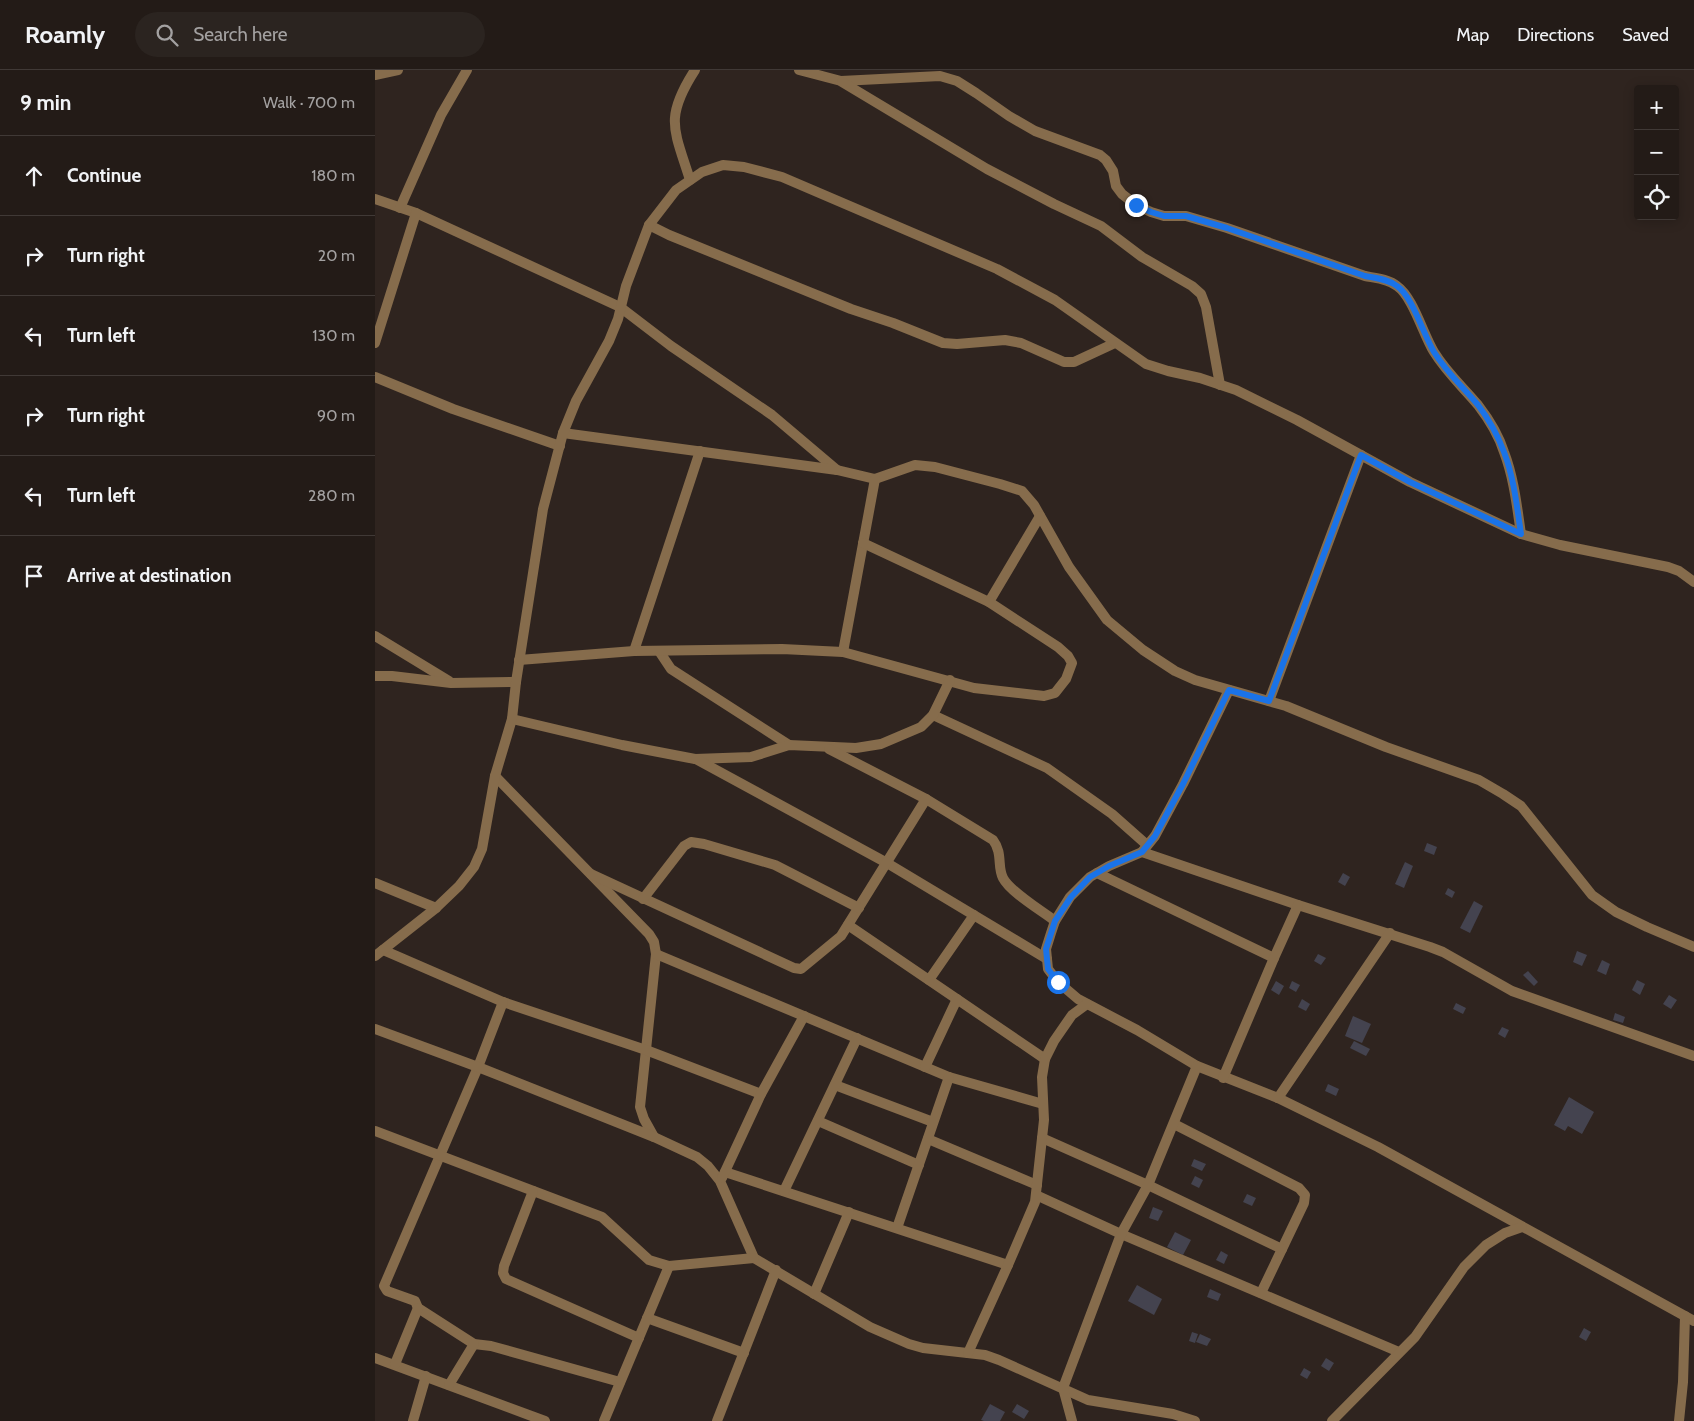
<!DOCTYPE html>
<html lang="en">
<head>
<meta charset="utf-8">
<style>
	:root { --surface:#231b17; --page:#2b2420; --text:#f1f3f6; --muted:#a3a1a1; --line:#403936 }
	body { margin:0; font-family:Cabin,sans-serif; background:var(--page); color:var(--text) }
	.controls { position:absolute; right:15px; top:15px; display:grid; overflow:hidden; border-radius:5px; box-shadow:0 2px 12px #0003 }
	.controls button { width:45px; height:45px; display:grid; place-items:center; padding:0; border:0; border-bottom:1px solid var(--line); background:var(--surface); color:var(--text); font:25px sans-serif }
	.stop { position:absolute; width:15px; height:15px; margin:-11px; border:4px solid #1a73e8; border-radius:50%; background:#fff }
	.stop.end { background:#1a73e8; border-color:#fff; box-shadow:0 1px 5px #0008 }
	.list { margin:0; padding:0; list-style:none }
	h2 { display:flex; justify-content:space-between; align-items:center; height:65px; margin:0; padding:0 20px; font-size:21px }
	h2 small { font-size:16px; font-weight:400; color:var(--muted) }
	.list li { display:grid; grid-template-columns:32px 1fr auto; gap:15px; align-items:center; box-sizing:border-box; height:80px; padding:0 20px; border-top:1px solid var(--line) }
	.list b { display:block; font-size:19px; white-space:nowrap }
	.list em { font-size:16px; font-style:normal; color:var(--muted) }
	.icon { flex:none; width:28px; height:28px; fill:none; stroke:currentColor; stroke-width:2; stroke-linecap:round; stroke-linejoin:round }
	.map { position:relative; flex:none; width:1319px; height:1351px; overflow:hidden }
	header { display:flex; align-items:center; gap:30px; box-sizing:border-box; height:70px; padding:0 25px; background:var(--surface); border-bottom:1px solid var(--line) }
	header strong { font-size:24px }
	nav { display:flex; gap:28px; margin-inline-start:auto; font-size:18px }
	.search { width:350px; height:45px; background:var(--page); display:flex; align-items:center; gap:12px; box-sizing:border-box; padding:0 18px; border-radius:28px; color:var(--muted); font-size:19px }
	main { display:flex }
	aside { flex:1; background:var(--surface) }
	.map>svg:first-child { display:block }
</style>
</head>
<body>
<header>
<strong>Roamly</strong>
<div class="search"><svg class="icon" aria-label="search" viewBox="0 0 24 24"><circle cx="10" cy="10" r="6"/><path d="M15 15l6 6"/></svg>Search here</div>
<nav><a>Map</a><a>Directions</a><a>Saved</a></nav>
</header>
<main>
<aside>
<h2>9 min<small>Walk · 700 m</small></h2>
<ul class="list">
<li><svg class="icon" aria-label="ahead" viewBox="0 0 24 24"><path d="M12 20V5M6 11l6-6 6 6"/></svg><div><b>Continue</b></div><em>180 m</em></li>
<li><svg class="icon" aria-label="right" viewBox="0 0 24 24"><path d="M7 20v-9h11M14 6l5 5-5 5"/></svg><div><b>Turn right</b></div><em>20 m</em></li>
<li><svg class="icon" aria-label="left" viewBox="0 0 24 24"><path d="M17 20v-9H6M10 6l-5 5 5 5"/></svg><div><b>Turn left</b></div><em>130 m</em></li>
<li><svg class="icon" aria-label="right" viewBox="0 0 24 24"><path d="M7 20v-9h11M14 6l5 5-5 5"/></svg><div><b>Turn right</b></div><em>90 m</em></li>
<li><svg class="icon" aria-label="left" viewBox="0 0 24 24"><path d="M17 20v-9H6M10 6l-5 5 5 5"/></svg><div><b>Turn left</b></div><em>280 m</em></li>
<li><svg class="icon" aria-label="arrive" viewBox="0 0 24 24"><path d="M6 21V4h12l-3 4 3 4H6"/></svg><div><b>Arrive at destination</b></div></li>
</ul>
</aside>
<div class="map">
<svg width="1319" height="1351" viewBox="0 0 1319 1351">
	<rect width="100%" height="100%" fill="#2f241f"/>
	<g fill="#44434f">
		<polygon points="1052,773 1062,777 1059,785 1049,781"/>
		<polygon points="1030,792 1038,796 1029,818 1020,814"/>
		<polygon points="968,803 975,807 970,816 963,812"/>
		<polygon points="1073,818 1080,822 1077,828 1070,824"/>
		<polygon points="1099,831 1108,836 1095,863 1085,858"/>
		<polygon points="1202,881 1212,885 1207,896 1198,892"/>
		<polygon points="943,884 951,888 946,895 939,891"/>
		<polygon points="1227,890 1235,894 1231,905 1222,901"/>
		<polygon points="1153,901 1163,912 1159,916 1148,905"/>
		<polygon points="1262,910 1270,914 1265,925 1257,920"/>
		<polygon points="901,911 909,916 904,925 896,920"/>
		<polygon points="917,911 925,915 921,922 914,918"/>
		<polygon points="1294,925 1302,930 1296,939 1288,934"/>
		<polygon points="927,929 935,934 931,941 923,937"/>
		<polygon points="1081,933 1091,938 1088,944 1078,939"/>
		<polygon points="1240,943 1250,947 1248,953 1238,950"/>
		<polygon points="978,946 996,954 987,973 970,966"/>
		<polygon points="1127,957 1134,960 1130,968 1123,964"/>
		<polygon points="979,971 995,979 991,986 975,978"/>
		<polygon points="953,1014 964,1019 961,1026 950,1021"/>
		<polygon points="1194,1027 1219,1042 1207,1064 1193,1056 1190,1061 1179,1055"/>
		<polygon points="819,1089 831,1094 827,1101 816,1096"/>
		<polygon points="820,1106 828,1110 824,1118 816,1114"/>
		<polygon points="872,1124 881,1128 877,1136 868,1132"/>
		<polygon points="778,1137 788,1141 783,1151 774,1148"/>
		<polygon points="800,1162 816,1170 808,1185 792,1177"/>
		<polygon points="846,1181 853,1185 849,1194 841,1190"/>
		<polygon points="762,1215 787,1229 779,1245 753,1231"/>
		<polygon points="835,1219 846,1224 843,1231 832,1227"/>
		<polygon points="1209,1258 1216,1262 1211,1271 1204,1267"/>
		<polygon points="817,1262 823,1264 820,1273 814,1271"/>
		<polygon points="825,1264 836,1269 832,1276 821,1272"/>
		<polygon points="951,1288 959,1293 954,1301 946,1296"/>
		<polygon points="929,1298 936,1302 932,1309 925,1305"/>
		<polygon points="615,1334 630,1342 625,1351 609,1351 606,1350"/>
		<polygon points="642,1334 654,1341 649,1349 637,1342"/>
	</g>
	<g fill="none" stroke-linecap="round" stroke-linejoin="round">
		<g stroke="#866c4c" stroke-width="10">
			<path d="M424,0L466,11L565,6L582,11L601,23L634,46L660,61L725,85L731,90L738,101L741,116L747,124L761,135L776,142L789,146H811L852,158L990,206C1000,208 1014,209 1022,216C1038,227 1048,264 1059,282C1072,303 1088,317 1103,335C1113,348 1124,366 1129,382C1139,408 1142,437 1146,464"/>
			<polyline points="0,5 23,0"/>
			<polyline points="467,12 612,99 679,134 726,156 767,187 817,216 826,224 831,237 845,315"/>
			<path d="M315,110C299,59 289,48 320,0"/>
			<polyline points="0,129 41,143 245,237 296,276 397,345 462,400 500,409 540,395 560,397 625,414 647,421 659,435 694,497 732,550 768,580 800,601 820,610 911,636 1011,677 1104,710 1128,724 1146,736 1217,825 1241,842 1272,857 1319,877"/>
			<polyline points="25,138 66,45 92,0"/>
			<polyline points="274,155 294,165 476,239 518,253 568,273 582,274 630,270 646,273 689,292 699,292 740,273"/>
			<polyline points="0,273 41,143"/>
			<polyline points="0,307 78,339 185,376"/>
			<polyline points="188,363 462,400"/>
			<polyline points="614,532 665,446"/>
			<polyline points="0,566 74,611"/>
			<polyline points="259,581 325,381"/>
			<polyline points="284,581 296,599 414,675"/>
			<polyline points="468,582 500,409"/>
			<polyline points="144,590 259,581 407,579 468,582 599,618 669,626 680,623 691,609 697,593 693,586 683,577 614,532 488,473"/>
			<polyline points="0,606 17,606 76,613 141,612"/>
			<polyline points="854,620 808,714 780,766 767,782 734,796 715,807 695,827 680,851 676,863 671,879 673,899 683,912 703,929 762,960 822,996 903,1028 1003,1077 1319,1251"/>
			<polyline points="894,631 986,385"/>
			<polyline points="558,645 672,698 737,744 772,775"/>
			<polyline points="137,649 247,675 320,689 376,687 414,675 481,678 506,674 546,657 558,645 575,610"/>
			<path d="M454,679L551,729L618,770C628,783 622,797 628,808C635,822 667,841 680,851"/>
			<polyline points="321,689 512,793 672,889"/>
			<polyline points="120,706 274,864 279,872 281,884 265,1037 269,1049 279,1067"/>
			<polyline points="767,782 923,835 1055,877 1068,882 1137,921 1319,986"/>
			<polyline points="722,803 899,888"/>
			<polyline points="216,804 419,898 426,899 466,866 551,729"/>
			<polyline points="0,813 61,838"/>
			<polyline points="268,829 309,776 316,772 329,774 400,795 484,838"/>
			<polyline points="473,855 670,989"/>
			<polyline points="8,880 128,932 271,980 386,1024"/>
			<polyline points="281,884 574,1007 668,1034"/>
			<polyline points="0,886 61,838 84,816 99,797 107,779 120,706 137,649 141,612 168,439 188,363 201,331 234,271 243,249 251,216 274,155 301,120 327,102 348,95 369,97 407,107 622,199 680,230 771,294 793,301 825,308 861,320 922,350 1035,412 1146,464 1185,475 1293,497 1304,501 1319,512"/>
			<polyline points="554,910 599,845"/>
			<polyline points="128,932 103,997 9,1216 12,1221 40,1231 43,1238 99,1274 116,1276 245,1312"/>
			<polyline points="0,959 103,997 279,1067 322,1087 333,1096 345,1111 379,1188 495,1257 534,1274 548,1278 610,1285 624,1290 713,1330 798,1344 820,1351"/>
			<polyline points="550,997 582,929"/>
			<polyline points="848,1008 899,888 923,835"/>
			<polyline points="460,1015 558,1052"/>
			<polyline points="903,1028 1015,863"/>
			<polyline points="443,1051 544,1095"/>
			<polyline points="799,1054 924,1118 930,1125 929,1133 886,1223"/>
			<polyline points="0,1061 227,1147 274,1190 294,1196 379,1188"/>
			<polyline points="667,1068 773,1115 907,1179"/>
			<polyline points="553,1069 662,1115"/>
			<polyline points="350,1102 633,1195"/>
			<polyline points="347,1108 386,1024 429,946"/>
			<polyline points="158,1121 129,1196 128,1203 131,1209 264,1268"/>
			<polyline points="409,1121 482,968"/>
			<polyline points="661,1125 746,1164 1024,1282"/>
			<polyline points="522,1158 574,1007"/>
			<polyline points="439,1224 474,1142"/>
			<polyline points="272,1248 369,1283"/>
			<polyline points="593,1283 633,1195 660,1132 669,1050 667,1007 670,989 679,971 697,945 712,934"/>
			<polyline points="0,1288 170,1351"/>
			<polyline points="20,1294 43,1238"/>
			<polyline points="74,1315 99,1274"/>
			<polyline points="38,1351 51,1306"/>
			<polyline points="229,1351 294,1196"/>
			<polyline points="342,1351 401,1200"/>
			<polyline points="697,1351 688,1318 746,1164 773,1115 822,996"/>
			<polyline points="957,1351 1040,1267 1089,1197 1111,1175 1130,1163 1147,1157"/>
			<polyline points="1304,1351 1308,1312 1310,1246"/>
		</g>
	</g>
	<g fill="none" stroke-linecap="round" stroke-linejoin="round">
		<path stroke="#1a73e8" stroke-width="6" d="M683,912L673,899L671,879L680,851L696,827L715,807L734,796L767,782L780,766L808,714L854,620L894,631L986,385L1035,412L1146,464C1142,437 1139,408 1129,382C1123,366 1113,348 1103,335C1088,317 1072,303 1059,282C1048,264 1038,227 1022,216C1013,209 1000,208 990,206L852,158L811,146H789L776,142L761,135"/>
	</g>
</svg>
<div class="controls">
<button>+</button>
<button>−</button>
<button><svg class="icon" aria-label="locate" viewBox="0 0 24 24"><circle cx="12" cy="12" r="6"/><path d="M12 2v4M12 18v4M2 12h4M18 12h4"/></svg></button>
</div>
<div class="stop" style="left:683px;top:912px"></div>
<div class="stop end" style="left:761px;top:135px"></div>
</div>
</main>
</body>
</html>
